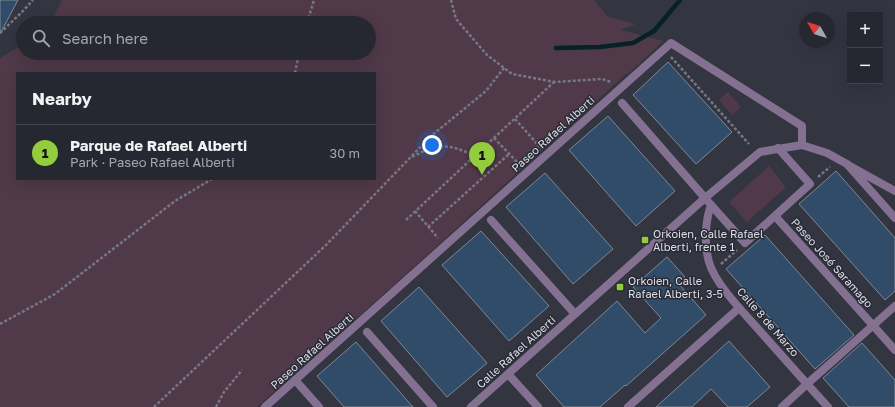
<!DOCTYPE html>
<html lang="en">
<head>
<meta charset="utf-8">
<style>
	:root { --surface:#262831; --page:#32343d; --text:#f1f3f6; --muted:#a4a6ab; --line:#42444d; --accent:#93cd3e }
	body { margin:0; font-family:"Golos Text",sans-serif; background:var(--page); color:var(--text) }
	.controls { position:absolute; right:12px; top:12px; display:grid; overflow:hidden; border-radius:0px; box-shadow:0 4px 16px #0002 }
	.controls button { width:36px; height:36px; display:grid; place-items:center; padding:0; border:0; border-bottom:1px solid var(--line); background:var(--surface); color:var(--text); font:20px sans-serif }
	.compass { position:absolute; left:799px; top:12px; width:36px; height:36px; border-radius:50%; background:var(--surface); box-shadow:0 4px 16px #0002; rotate:309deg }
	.you { position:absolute; left:432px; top:145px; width:14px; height:14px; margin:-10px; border:3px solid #fff; border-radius:50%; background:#1a73e8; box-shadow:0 0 0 6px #1a73e833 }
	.badge { display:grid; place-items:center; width:26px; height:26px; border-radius:50%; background:var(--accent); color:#111; font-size:13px; font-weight:700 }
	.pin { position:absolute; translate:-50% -33px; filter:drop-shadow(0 1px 2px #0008) }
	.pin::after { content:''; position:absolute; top:21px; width:14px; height:12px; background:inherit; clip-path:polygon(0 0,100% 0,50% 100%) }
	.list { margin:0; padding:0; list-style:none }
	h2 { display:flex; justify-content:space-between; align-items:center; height:52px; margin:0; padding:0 16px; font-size:17px }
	h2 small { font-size:13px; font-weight:400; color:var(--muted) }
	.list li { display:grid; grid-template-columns:26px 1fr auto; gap:12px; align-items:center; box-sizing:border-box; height:56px; padding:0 16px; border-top:1px solid var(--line) }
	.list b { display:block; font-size:15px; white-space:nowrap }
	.list p { margin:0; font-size:13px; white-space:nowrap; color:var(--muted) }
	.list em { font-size:13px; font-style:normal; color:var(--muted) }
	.icon { flex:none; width:22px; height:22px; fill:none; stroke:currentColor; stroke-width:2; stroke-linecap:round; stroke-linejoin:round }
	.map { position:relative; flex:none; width:895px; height:407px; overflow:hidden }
	.search { position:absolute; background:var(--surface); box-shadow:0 4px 16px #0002; left:16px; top:16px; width:360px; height:44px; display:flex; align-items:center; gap:10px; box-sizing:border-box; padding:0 14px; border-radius:22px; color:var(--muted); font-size:15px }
	.panel { position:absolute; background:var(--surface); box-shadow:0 4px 16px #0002; left:16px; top:72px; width:360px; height:108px; border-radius:0px }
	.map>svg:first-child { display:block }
</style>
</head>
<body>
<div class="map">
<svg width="895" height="407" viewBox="0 0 895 407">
	<rect width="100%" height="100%" fill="#333541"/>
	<g fill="#503948" fill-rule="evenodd">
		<path d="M62,0H594L608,17L636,24L621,30L663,41L628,74H626L404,276L257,407H0V58L23,44V53H369V23H51ZM17,73H375V179H17Z"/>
		<polygon points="728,92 741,107 732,115 719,100"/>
		<polygon points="769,166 786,187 747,222 729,202"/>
	</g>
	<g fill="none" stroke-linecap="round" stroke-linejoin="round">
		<polyline stroke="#072129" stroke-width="4.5" points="556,48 600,47 633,43 654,31 680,0"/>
	</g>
	<g fill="#314c68" stroke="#7e8894">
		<polygon points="0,0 18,0 0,34"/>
		<polygon points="668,62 732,132 696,164 633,95"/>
		<polygon points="608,116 675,191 636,226 569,150"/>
		<polygon points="836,171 895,238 895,291 885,300 799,204"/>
		<polygon points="545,173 613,249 573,284 506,207"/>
		<polygon points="481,231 549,306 509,341 442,265"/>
		<polygon points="765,235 854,335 815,369 726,269"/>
		<polygon points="667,257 685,277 678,283 706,315 626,386 625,385 600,407 564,407 536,375 617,301 645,333 661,318 633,287"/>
		<polygon points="419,287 487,363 447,397 381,321"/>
		<polygon points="729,341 770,387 747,407 728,407 711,389 692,407 656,407"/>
		<polygon points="356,342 413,407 344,407 317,376"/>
		<polygon points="862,343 895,380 895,407 849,407 823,378"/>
	</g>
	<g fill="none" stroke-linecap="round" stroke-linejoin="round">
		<g stroke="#767882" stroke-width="2.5" stroke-dasharray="3 2" stroke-linecap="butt">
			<polyline points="451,0 456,19 487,55 512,74 555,82 602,79 611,82"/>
			<polyline points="307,23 314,0"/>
			<polyline points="0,33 22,12 33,0"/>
			<polyline points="671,57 749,144"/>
			<polyline points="295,73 299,53"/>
			<polyline points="515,119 540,147"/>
			<polyline points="494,138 520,165"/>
			<path d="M412,157C438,143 447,143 475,156"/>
			<polyline points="818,177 830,167"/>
			<polyline points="415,211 438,238"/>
			<polyline points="406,220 554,82"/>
			<polyline points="428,227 509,154"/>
			<polyline points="721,264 737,250"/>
			<polyline points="0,324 55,294 175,201 212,179"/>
			<polyline points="154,407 326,245 431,136 486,91 504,68"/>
			<polyline points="216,407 224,392 242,370"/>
		</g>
		<g stroke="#847191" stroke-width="8">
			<polyline points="711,205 745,243 810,184 778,148"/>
			<polyline points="775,216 895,350"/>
			<polyline points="295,380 319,407"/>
			<polyline points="807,384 895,306"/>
			<polyline points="265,407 671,43 802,126 802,145"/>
		</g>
		<g stroke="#847191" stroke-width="8">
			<polyline points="622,103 705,198"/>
			<polyline points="848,165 895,191"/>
			<polyline points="491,220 575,314"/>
			<polyline points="367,332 433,407"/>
			<polyline points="508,374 538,407"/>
			<polyline points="628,407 739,308"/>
			<polyline points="782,407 807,384"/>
		</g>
		<g stroke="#847191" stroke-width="8">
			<path d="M705,198L711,205C705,222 704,244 709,262C715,284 744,313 759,330C782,356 805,382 828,407"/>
			<polyline points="471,407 705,198 760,152 802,145 827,153 847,164 895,218"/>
		</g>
	</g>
	<g fill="#93cd3e" stroke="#292b36" stroke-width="1.5">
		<rect x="641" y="236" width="8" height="8" rx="2"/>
		<rect x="616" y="283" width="8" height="8" rx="2"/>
	</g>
	<g text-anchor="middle" stroke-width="3" stroke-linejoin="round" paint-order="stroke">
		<g font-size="11" fill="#dedfe7" stroke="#292b36">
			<text transform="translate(553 134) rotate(-42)" y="4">Paseo Rafael Alberti</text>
			<text transform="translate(832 263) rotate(48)" y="4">Paseo José Saramago</text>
			<text transform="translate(768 322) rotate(49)" y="4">Calle 8 de Marzo</text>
			<text transform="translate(312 351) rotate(-42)" y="4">Paseo Rafael Alberti</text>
			<text transform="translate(516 352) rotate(-42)" y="4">Calle Rafael Alberti</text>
		</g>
		<g font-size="11" fill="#dedfe7" stroke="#292b36" text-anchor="start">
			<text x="653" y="238">Orkoien, Calle Rafael<tspan x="653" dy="13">Alberti, frente 1</tspan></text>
			<text x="628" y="285">Orkoien, Calle<tspan x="628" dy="13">Rafael Alberti, 3-5</tspan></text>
		</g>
	</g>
</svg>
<div class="controls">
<button>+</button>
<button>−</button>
</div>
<svg class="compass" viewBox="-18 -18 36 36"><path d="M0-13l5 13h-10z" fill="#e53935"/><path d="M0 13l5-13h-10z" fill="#a4a6ab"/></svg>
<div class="you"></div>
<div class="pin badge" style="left:482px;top:175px">1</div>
<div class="search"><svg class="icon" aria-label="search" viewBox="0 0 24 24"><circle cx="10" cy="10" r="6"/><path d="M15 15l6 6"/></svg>Search here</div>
<section class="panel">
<h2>Nearby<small></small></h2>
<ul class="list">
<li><span class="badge">1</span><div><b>Parque de Rafael Alberti</b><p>Park · Paseo Rafael Alberti</p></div><em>30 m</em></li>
</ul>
</section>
</div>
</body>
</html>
